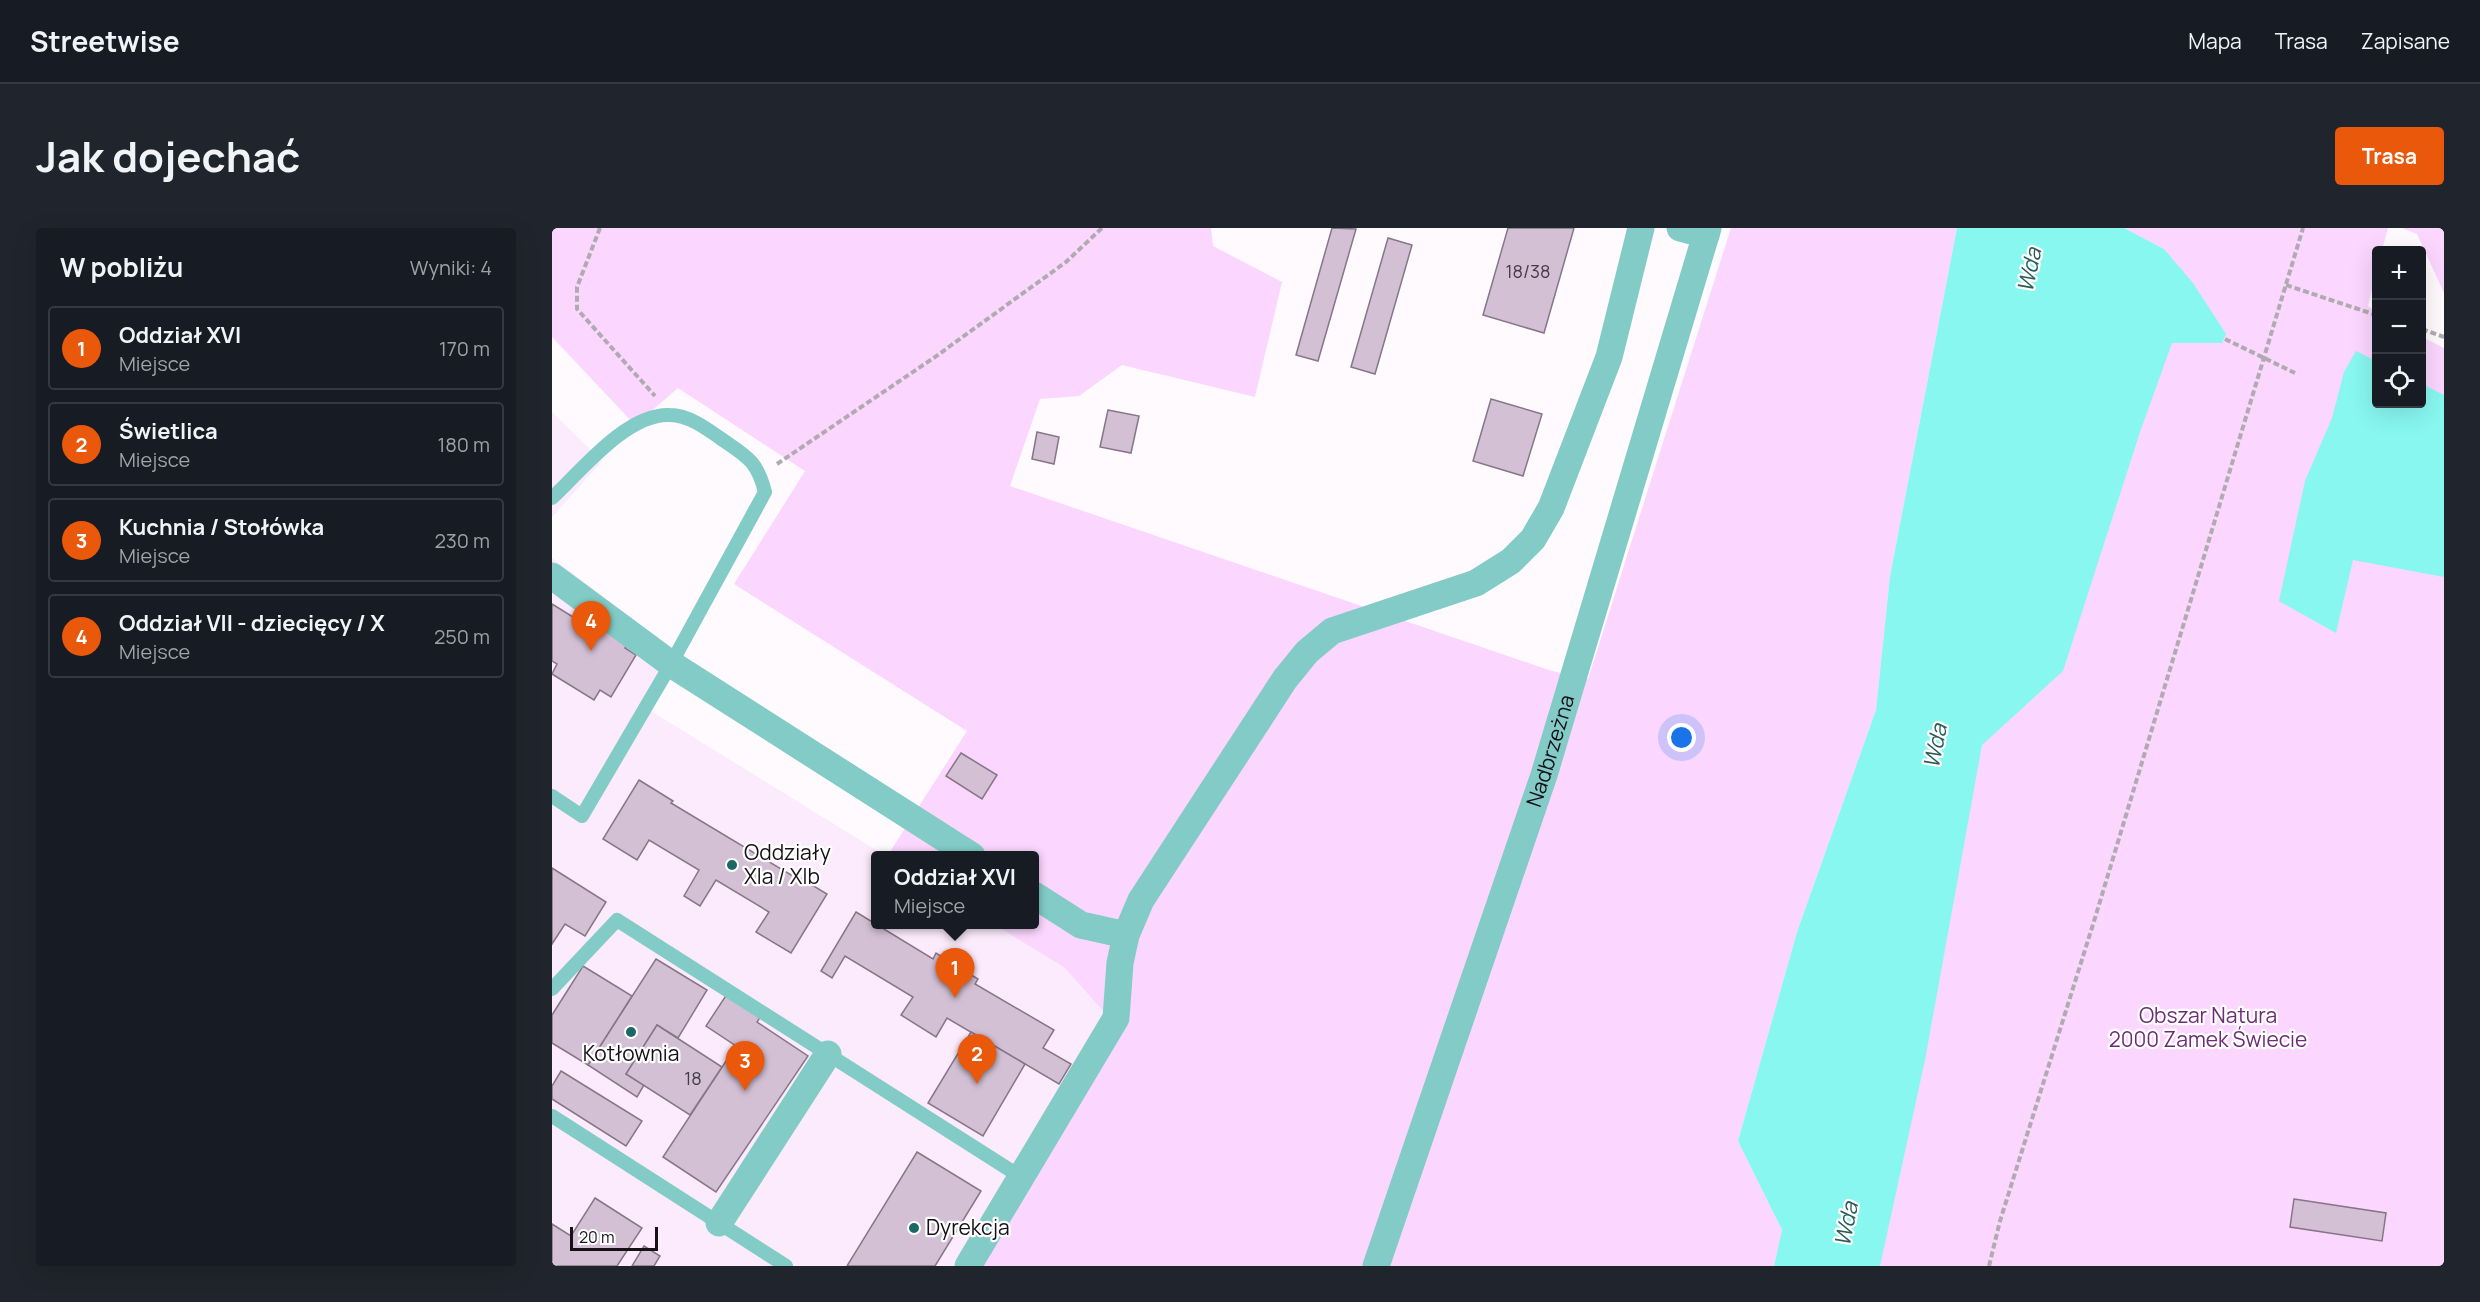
<!DOCTYPE html>
<html lang="pl">
<head>
<meta charset="utf-8">
<style>
	:root { --surface:#171b24; --page:#20242c; --text:#f1f3f6; --muted:#9ea1a6; --line:#363941; --accent:#ea580c }
	body { margin:0; font-family:Manrope,sans-serif; background:var(--page); color:var(--text) }
	.controls { position:absolute; right:18px; top:18px; display:grid; overflow:hidden; border-radius:6px; box-shadow:0 6px 24px #0002 }
	.controls button { width:54px; height:54px; display:grid; place-items:center; padding:0; border:0; border-bottom:2px solid var(--line); background:var(--surface); color:var(--text); font:30px sans-serif }
	.scale { position:absolute; left:18px; bottom:15px; width:88px; box-sizing:border-box; padding-left:6px; border:3px solid #161017; border-top:0; font-size:16px; line-height:21px; white-space:nowrap; color:#161017; -webkit-text-stroke:4px #fff; paint-order:stroke }
	.you { position:absolute; left:1130px; top:510px; width:21px; height:21px; margin:-15px; border:4px solid #fff; border-radius:50%; background:#1a73e8; box-shadow:0 0 0 9px #1a73e833 }
	.badge { display:grid; place-items:center; width:39px; height:39px; border-radius:50%; background:var(--accent); color:#fff; font-size:20px; font-weight:700 }
	.pin { position:absolute; translate:-50% -50px; filter:drop-shadow(0 2px 3px #0008) }
	.pin::after { content:''; position:absolute; top:32px; width:21px; height:18px; background:inherit; clip-path:polygon(0 0,100% 0,50% 100%) }
	.popup { position:absolute; left:319px; top:623px; width:168px; height:78px; box-sizing:border-box; display:grid; place-content:center; border-radius:6px; background:var(--surface); filter:drop-shadow(0 2px 4px #0005); font-size:20px; white-space:nowrap; color:var(--muted) }
	.popup b { font-size:22px; color:var(--text) }
	.popup::after { content:''; position:absolute; left:50%; top:100%; margin-left:-12px; border:12px solid transparent; border-top-color:var(--surface) }
	.list { margin:0; padding:0; list-style:none }
	h2 { display:flex; justify-content:space-between; align-items:center; height:78px; margin:0; padding:0 24px; font-size:26px }
	h2 small { font-size:20px; font-weight:400; color:var(--muted) }
	.list li { display:grid; grid-template-columns:39px 1fr auto; gap:18px; align-items:center; box-sizing:border-box; height:84px; margin:0 12px 12px; padding:0 12px; border:2px solid var(--line); border-radius:6px }
	.list b { display:block; font-size:22px; white-space:nowrap }
	.list p { margin:0; font-size:20px; white-space:nowrap; color:var(--muted) }
	.list em { font-size:20px; font-style:normal; color:var(--muted) }
	.icon { flex:none; width:33px; height:33px; fill:none; stroke:currentColor; stroke-width:2; stroke-linecap:round; stroke-linejoin:round }
	.map { position:relative; flex:none; width:1892px; height:1038px; overflow:hidden; border-radius:6px }
	header { display:flex; align-items:center; gap:36px; box-sizing:border-box; height:84px; padding:0 30px; background:var(--surface); border-bottom:2px solid var(--line) }
	header strong { font-size:28px }
	nav { display:flex; gap:33px; margin-inline-start:auto; font-size:21px }
	.intro { display:flex; align-items:center; justify-content:space-between; box-sizing:border-box; height:144px; padding:0 36px }
	h1 { margin:0; font-size:42px }
	.button { padding:15px 27px; border-radius:6px; background:var(--accent); color:#fff; font-size:21px; font-weight:700 }
	main { display:flex; gap:36px; padding:0 36px }
	aside { flex:1; background:var(--surface); border-radius:6px; box-shadow:0 6px 24px #0002 }
	.map>svg:first-child { display:block }
</style>
</head>
<body>
<header>
<strong>Streetwise</strong>
<nav><a>Mapa</a><a>Trasa</a><a>Zapisane</a></nav>
</header>
<div class="intro"><h1>Jak dojechać</h1><a class="button">Trasa</a></div>
<main>
<aside>
<h2>W pobliżu<small>Wyniki: 4</small></h2>
<ul class="list">
<li><span class="badge">1</span><div><b>Oddział XVI</b><p>Miejsce</p></div><em>170 m</em></li>
<li><span class="badge">2</span><div><b>Świetlica</b><p>Miejsce</p></div><em>180 m</em></li>
<li><span class="badge">3</span><div><b>Kuchnia / Stołówka</b><p>Miejsce</p></div><em>230 m</em></li>
<li><span class="badge">4</span><div><b>Oddział VII - dziecięcy / X</b><p>Miejsce</p></div><em>250 m</em></li>
</ul>
</aside>
<div class="map">
<svg width="1892" height="1038" viewBox="0 0 1892 1038">
	<rect width="100%" height="100%" fill="#fefafe"/>
	<g fill="#fbebfc">
		<polygon points="0,184 50,233 0,289"/>
		<polygon points="0,330 133,430 99,483 332,627 324,628 324,696 443,697 513,740 569,802 430,1038 0,1038"/>
	</g>
	<g fill="#fbd6fe">
		<polygon points="0,0 659,0 661,18 730,54 703,169 570,137 527,168 488,171 458,258 1000,443 1036,451 1179,0 1405,0 1338,348 1324,482 1245,704 1186,913 1230,1002 1222,1038 430,1038 568,802 513,740 443,697 482,696 482,628 336,627 415,503 182,356 253,243 126,160 83,197 0,109"/>
		<polygon points="1572,0 1836,0 1830,22 1824,22 1824,44 1816,78 1824,84 1824,176 1870,176 1870,109 1892,120 1892,1038 1325,1038 1430,517 1612,21"/>
		<polygon points="1850,0 1892,0 1892,65 1865,6"/>
	</g>
	<g fill="#87f7f0">
		<polygon points="1405,0 1572,0 1612,21 1641,55 1674,106 1670,115 1620,115 1588,204 1511,443 1430,517 1373,832 1328,1038 1222,1038 1230,1002 1186,913 1245,704 1324,482 1338,348"/>
		<polygon points="1804,123 1824,133 1824,176 1870,176 1870,156 1892,167 1892,349 1801,332 1784,405 1727,373 1753,253 1780,190 1792,144"/>
	</g>
	<g fill="#d3c0d5" stroke="#877588" stroke-width="1.5">
		<polygon points="780,0 804,1 766,133 744,127"/>
		<polygon points="956,0 1022,0 992,105 931,87"/>
		<polygon points="836,10 860,17 823,146 799,139"/>
		<polygon points="939,171 990,186 971,248 921,233"/>
		<polygon points="556,182 587,188 579,225 548,219"/>
		<polygon points="485,204 507,209 502,236 480,231"/>
		<polygon points="0,376 29,394 32,389 76,415 73,420 84,427 59,469 48,462 42,472 0,446 5,436 0,433"/>
		<polygon points="409,525 445,547 430,571 394,548"/>
		<polygon points="87,552 121,573 119,575 239,647 240,645 275,666 239,725 204,704 217,684 164,652 148,678 132,668 147,642 97,612 85,632 51,611"/>
		<polygon points="0,640 54,674 33,708 13,696 0,716"/>
		<polygon points="304,684 381,731 384,725 426,751 423,756 502,802 491,820 519,836 507,856 395,790 384,809 349,787 361,769 293,728 280,750 269,743"/>
		<polygon points="104,731 155,762 126,810 105,797 74,846 92,857 85,869 36,837"/>
		<polygon points="31,738 80,768 36,837 0,815 0,787"/>
		<polygon points="177,763 211,785 205,794 256,828 164,964 111,929 184,818 154,798"/>
		<polygon points="105,797 170,839 138,887 74,846"/>
		<polygon points="419,804 473,836 431,908 376,875"/>
		<polygon points="9,843 90,893 74,918 0,871 0,858"/>
		<polygon points="365,924 429,963 383,1038 295,1038"/>
		<polygon points="43,970 90,1000 65,1038 0,1038 0,996 19,1008"/>
		<polygon points="1742,971 1834,985 1830,1013 1738,999"/>
		<polygon points="92,1018 108,1028 102,1038 80,1038"/>
	</g>
	<g fill="none" stroke-linecap="round" stroke-linejoin="round">
		<g stroke="#b0abb0" stroke-width="4" stroke-dasharray="6 3" stroke-linecap="butt">
			<polyline points="48,0 25,59 25,81 103,168"/>
			<polyline points="1734,57 1824,87"/>
			<polyline points="1870,101 1892,109"/>
			<polyline points="1673,111 1743,145"/>
			<polyline points="225,236 383,129 514,34 550,0"/>
			<polyline points="1437,1038 1448,993 1543,690 1751,0"/>
		</g>
		<g stroke="#82cbc6" stroke-width="14">
			<path d="M0,270C30,242 75,185 118,187C136,187 154,200 168,210C194,228 205,232 213,264L119,436L30,588L0,568"/>
			<polyline points="0,761 65,692 469,949"/>
			<polyline points="0,888 234,1038"/>
		</g>
		<g stroke="#82cbc6" stroke-width="27">
			<polyline points="1128,0 1154,7"/>
			<polyline points="0,348 119,436 420,628"/>
			<polyline points="482,667 529,697 574,707"/>
			<polyline points="167,995 276,826"/>
			<polyline points="416,1038 564,790 568,735 574,707 589,672 733,451 755,424 780,403 924,355 959,333 981,311 999,280 1057,129 1089,0"/>
			<path id="s1" d="M824,1038L992,547L1156,0"/>
		</g>
	</g>
	<g fill="#1b6864" stroke="#fff" stroke-width="2">
		<circle cx="180" cy="637" r="6"/>
		<circle cx="79" cy="804" r="6"/>
		<circle cx="362" cy="1000" r="6"/>
	</g>
	<g text-anchor="middle" stroke-width="4.5" stroke-linejoin="round" paint-order="stroke">
		<g font-size="18" fill="#453c46">
			<text x="976" y="50">18/38</text>
			<text x="141" y="857">18</text>
		</g>
		<g font-size="21" fill="#161017" stroke="#fff">
			<text dy="7" stroke="none"><textPath href="#s1" startOffset="544">Nadbrzeżna</textPath></text>
		</g>
		<g font-size="21" fill="#161017" stroke="#fff" text-anchor="start">
			<text x="192" y="632">Oddziały<tspan x="192" dy="24">XIa / XIb</tspan></text>
			<text x="79" y="833" text-anchor="middle">Kotłownia</text>
			<text x="374" y="1007">Dyrekcja</text>
		</g>
		<g font-size="21" fill="#6d2c75" stroke="#fff">
			<text x="1656" y="795">Obszar Natura<tspan x="1656" dy="24">2000 Zamek Świecie</tspan></text>
		</g>
		<g font-size="22" font-style="italic" fill="#2b5c59" stroke="#fff">
			<text transform="translate(1477 42) rotate(-78)" y="8">Wda</text>
			<text transform="translate(1383 518) rotate(-79)" y="8">Wda</text>
			<text transform="translate(1294 996) rotate(-79)" y="8">Wda</text>
		</g>
	</g>
</svg>
<div class="controls">
<button>+</button>
<button>−</button>
<button><svg class="icon" aria-label="locate" viewBox="0 0 24 24"><circle cx="12" cy="12" r="6"/><path d="M12 2v4M12 18v4M2 12h4M18 12h4"/></svg></button>
</div>
<div class="scale">20 m</div>
<div class="you"></div>
<div class="pin badge" style="left:403px;top:770px">1</div>
<div class="popup"><b>Oddział XVI</b>Miejsce</div>
<div class="pin badge" style="left:425px;top:856px">2</div>
<div class="pin badge" style="left:193px;top:863px">3</div>
<div class="pin badge" style="left:39px;top:423px">4</div>
</div>
</main>
</body>
</html>
